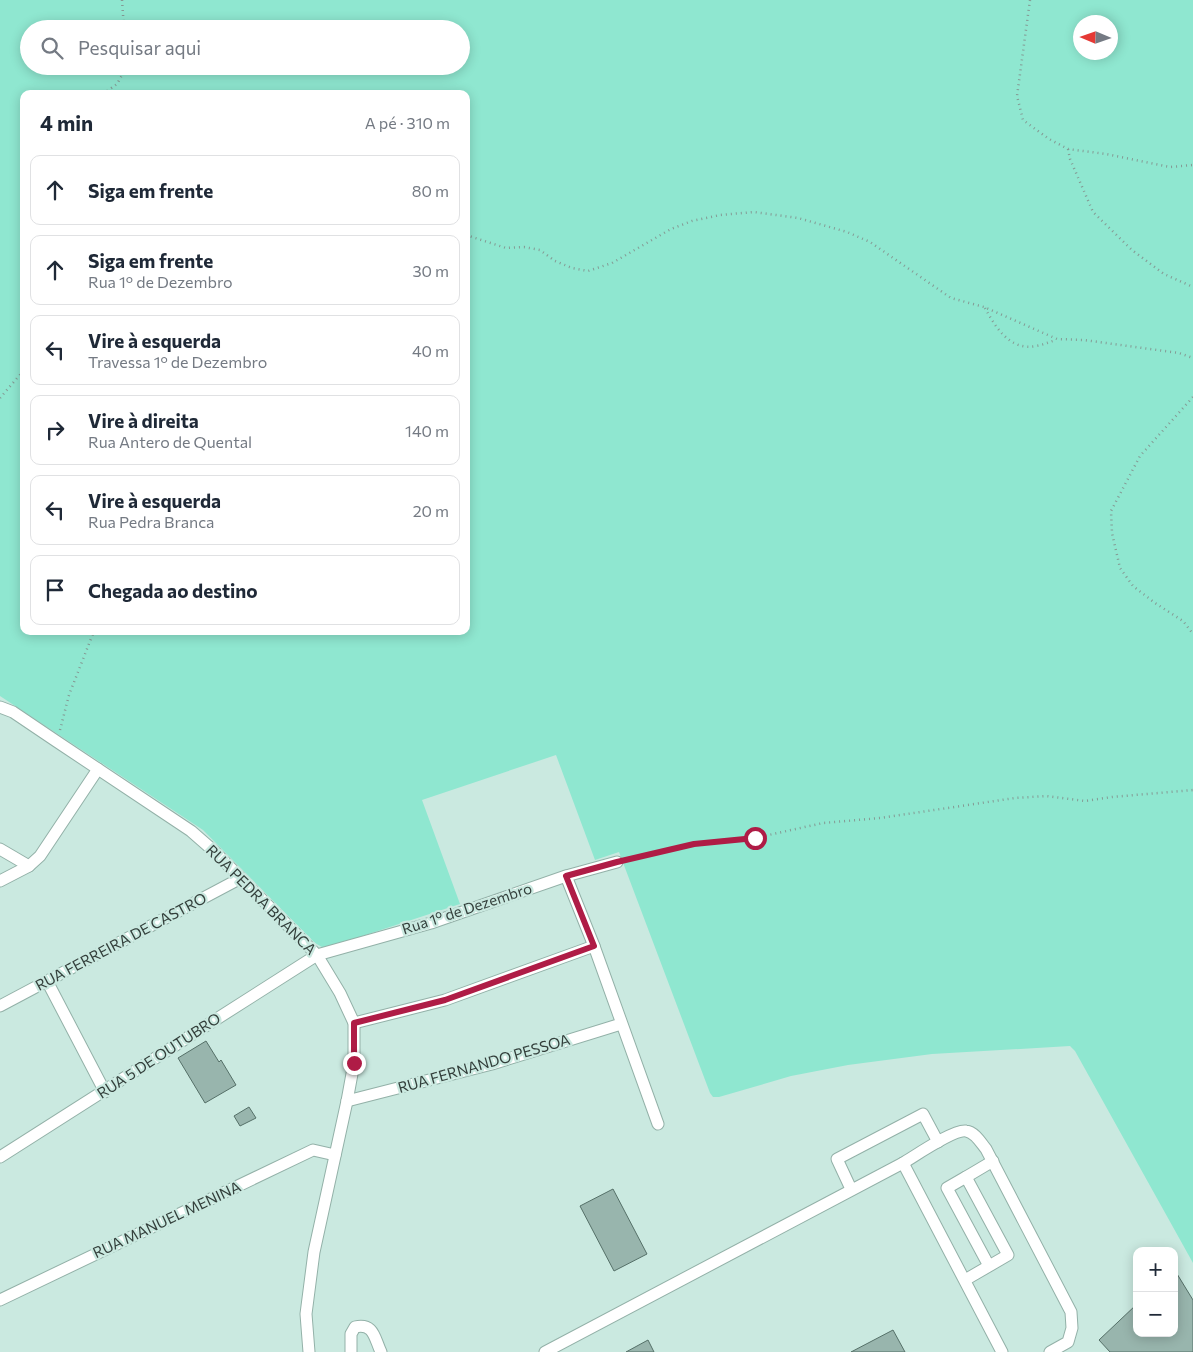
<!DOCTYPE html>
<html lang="pt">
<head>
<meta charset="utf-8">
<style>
	:root { --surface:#fff; --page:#f6f6f7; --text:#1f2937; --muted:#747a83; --line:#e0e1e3 }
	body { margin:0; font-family:Commissioner,sans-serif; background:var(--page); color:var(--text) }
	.controls { position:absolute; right:15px; bottom:15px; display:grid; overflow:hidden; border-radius:10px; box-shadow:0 2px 12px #0003 }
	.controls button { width:45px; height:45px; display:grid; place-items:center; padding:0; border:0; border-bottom:1px solid var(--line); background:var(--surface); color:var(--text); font:25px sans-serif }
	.compass { position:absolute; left:1073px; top:15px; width:45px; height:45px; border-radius:50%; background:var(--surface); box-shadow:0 2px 12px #0003; rotate:272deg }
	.stop { position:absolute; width:15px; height:15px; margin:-11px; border:4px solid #af1c46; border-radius:50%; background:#fff }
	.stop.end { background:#af1c46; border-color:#fff; box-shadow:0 1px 5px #0008 }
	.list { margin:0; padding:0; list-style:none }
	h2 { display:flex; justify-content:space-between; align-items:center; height:65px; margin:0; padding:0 20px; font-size:21px }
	h2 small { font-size:16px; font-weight:400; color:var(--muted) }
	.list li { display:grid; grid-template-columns:32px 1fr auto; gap:15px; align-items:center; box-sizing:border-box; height:70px; margin:0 10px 10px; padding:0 10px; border:1px solid var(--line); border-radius:10px }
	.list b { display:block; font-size:19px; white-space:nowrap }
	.list p { margin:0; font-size:16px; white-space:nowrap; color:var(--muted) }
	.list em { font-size:16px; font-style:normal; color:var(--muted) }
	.icon { flex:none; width:28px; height:28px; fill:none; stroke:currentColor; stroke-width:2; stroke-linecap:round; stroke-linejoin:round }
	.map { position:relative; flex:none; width:1193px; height:1352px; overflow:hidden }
	.search { position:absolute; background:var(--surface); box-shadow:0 2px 12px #0003; left:20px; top:20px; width:450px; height:55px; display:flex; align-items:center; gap:12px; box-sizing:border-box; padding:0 18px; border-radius:28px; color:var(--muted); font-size:19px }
	.panel { position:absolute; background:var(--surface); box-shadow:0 2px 12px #0003; left:20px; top:90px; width:450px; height:545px; border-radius:10px }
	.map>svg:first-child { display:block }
</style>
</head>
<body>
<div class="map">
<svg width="1193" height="1352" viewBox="0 0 1193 1352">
	<rect width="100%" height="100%" fill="#cae9e0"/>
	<path fill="#8fe7d0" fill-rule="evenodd" d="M0,0H1193V1263L1075,1051L1070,1046L932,1054L848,1065L791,1076L719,1097H713L710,1093L619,852L595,860L556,755L422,800L460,904L332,946L322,947L315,943L203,830L0,696ZM1080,22H1110V52H1080ZM29,29H461V66H29ZM24,94H466V631H24Z"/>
	<g fill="#98b5ad" stroke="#557068">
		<polygon points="206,1041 219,1062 221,1060 236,1085 205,1103 178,1058"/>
		<polygon points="249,1107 256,1118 240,1126 234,1116"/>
		<polygon points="613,1189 647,1254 614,1271 580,1206"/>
		<polygon points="1174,1269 1193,1300 1193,1352 1110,1352 1099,1340 1137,1304 1137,1333 1174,1333"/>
		<polygon points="893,1330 905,1352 851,1352"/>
		<polygon points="648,1340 654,1352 626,1352"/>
	</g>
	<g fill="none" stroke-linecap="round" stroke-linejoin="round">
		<defs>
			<g id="street">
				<polyline points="0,707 13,712 56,741 191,831 215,852 317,955 340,993 354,1023 354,1063 347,1101 314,1252 306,1314 309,1352"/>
				<polyline points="0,849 29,866"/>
				<polyline points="566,876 594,946 658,1124"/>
				<polyline points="0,881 29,866 40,856 98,769"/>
				<polyline points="47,981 105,1092"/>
				<polyline points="0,1006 241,878"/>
				<polyline points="354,1023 445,1000 594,946"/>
				<polyline points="347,1101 492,1064 621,1024"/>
				<polyline points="0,1157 317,955 431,923 566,876 617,862"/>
				<polyline points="903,1163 1002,1352"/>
				<polyline points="966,1177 993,1161"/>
				<polyline points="851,1189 837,1159 923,1114 938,1142"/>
				<polyline points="965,1280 1008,1255 966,1177 947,1188 989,1266"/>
				<polyline points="0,1300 313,1150 335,1155"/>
				<path d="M351,1352V1334L355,1327C374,1323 374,1337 381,1352"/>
				<path d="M545,1352L903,1163C915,1156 954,1129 966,1131C975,1132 981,1143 986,1149L1071,1312L1072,1328L1068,1342L1050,1352"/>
			</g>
		</defs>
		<use href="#street" stroke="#93b1a8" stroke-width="13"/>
		<g stroke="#849a94" stroke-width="2.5" stroke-dasharray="1 4" stroke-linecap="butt">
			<polyline points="122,0 124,29"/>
			<polyline points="1030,0 1017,96 1023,120 1049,139 1068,149 1106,154 1170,167 1193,165"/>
			<polyline points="103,94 117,84 127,66"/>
			<polyline points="1068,149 1070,159 1093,212 1132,250 1164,274 1193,287"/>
			<polyline points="466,235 506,248 524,247 540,250 555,261 572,268 588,271 612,263 671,229 692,221 720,215 754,212 798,218 847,232 870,242 951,298 984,307 1057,339 1084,340 1179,353 1193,358"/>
			<path d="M985,308C996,328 1010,351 1036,346C1043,345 1049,342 1056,340"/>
			<polyline points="1193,397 1140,456 1111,511 1112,533 1120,568 1133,586 1155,603 1183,621 1193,634"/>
			<polyline points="0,398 24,370"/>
			<polyline points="60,730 69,695 94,631"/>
			<polyline points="628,860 694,844 755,838 823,823 880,818 1015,798 1046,796 1085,801 1112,797 1193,790"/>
		</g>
		<use href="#street" stroke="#fff" stroke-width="11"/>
	</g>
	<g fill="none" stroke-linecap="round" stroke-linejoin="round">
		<polyline stroke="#af1c46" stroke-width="6" points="354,1063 354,1023 445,1000 594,946 566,876 617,862 694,844 755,838"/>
	</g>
	<g text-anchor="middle" stroke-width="4.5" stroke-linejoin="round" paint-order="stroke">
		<g font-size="15" fill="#333f3b" stroke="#cae9e0">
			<text transform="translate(261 900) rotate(45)" y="5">RUA PEDRA BRANCA</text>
			<text transform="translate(467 909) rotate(-18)" y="5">Rua 1º de Dezembro</text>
			<text transform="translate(121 942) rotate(-28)" y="5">RUA FERREIRA DE CASTRO</text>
			<text transform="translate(159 1056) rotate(-33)" y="5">RUA 5 DE OUTUBRO</text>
			<text transform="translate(484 1064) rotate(-16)" y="5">RUA FERNANDO PESSOA</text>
			<text transform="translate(167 1220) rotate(-25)" y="5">RUA MANUEL MENINA</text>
		</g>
	</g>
</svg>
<div class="controls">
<button>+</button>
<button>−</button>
</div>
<svg class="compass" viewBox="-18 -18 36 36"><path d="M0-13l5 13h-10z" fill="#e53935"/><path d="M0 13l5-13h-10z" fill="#747a83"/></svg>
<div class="stop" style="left:755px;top:838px"></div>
<div class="stop end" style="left:354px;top:1063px"></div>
<div class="search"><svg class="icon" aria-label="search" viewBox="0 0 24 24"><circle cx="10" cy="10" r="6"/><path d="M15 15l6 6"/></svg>Pesquisar aqui</div>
<section class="panel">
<h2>4 min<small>A pé · 310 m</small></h2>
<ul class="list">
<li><svg class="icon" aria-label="ahead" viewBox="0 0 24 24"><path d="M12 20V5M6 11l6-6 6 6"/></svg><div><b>Siga em frente</b></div><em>80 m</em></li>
<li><svg class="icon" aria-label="ahead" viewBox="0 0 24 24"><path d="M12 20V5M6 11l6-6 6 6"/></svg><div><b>Siga em frente</b><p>Rua 1º de Dezembro</p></div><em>30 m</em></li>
<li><svg class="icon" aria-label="left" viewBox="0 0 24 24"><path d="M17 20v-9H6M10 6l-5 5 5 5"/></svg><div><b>Vire à esquerda</b><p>Travessa 1º de Dezembro</p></div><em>40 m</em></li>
<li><svg class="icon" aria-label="right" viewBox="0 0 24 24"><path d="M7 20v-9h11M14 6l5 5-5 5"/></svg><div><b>Vire à direita</b><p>Rua Antero de Quental</p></div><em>140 m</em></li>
<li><svg class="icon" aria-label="left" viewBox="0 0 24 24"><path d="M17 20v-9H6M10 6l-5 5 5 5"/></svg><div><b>Vire à esquerda</b><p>Rua Pedra Branca</p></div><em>20 m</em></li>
<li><svg class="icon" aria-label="arrive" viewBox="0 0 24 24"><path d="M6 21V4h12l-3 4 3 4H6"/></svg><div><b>Chegada ao destino</b></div></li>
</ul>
</section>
</div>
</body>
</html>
